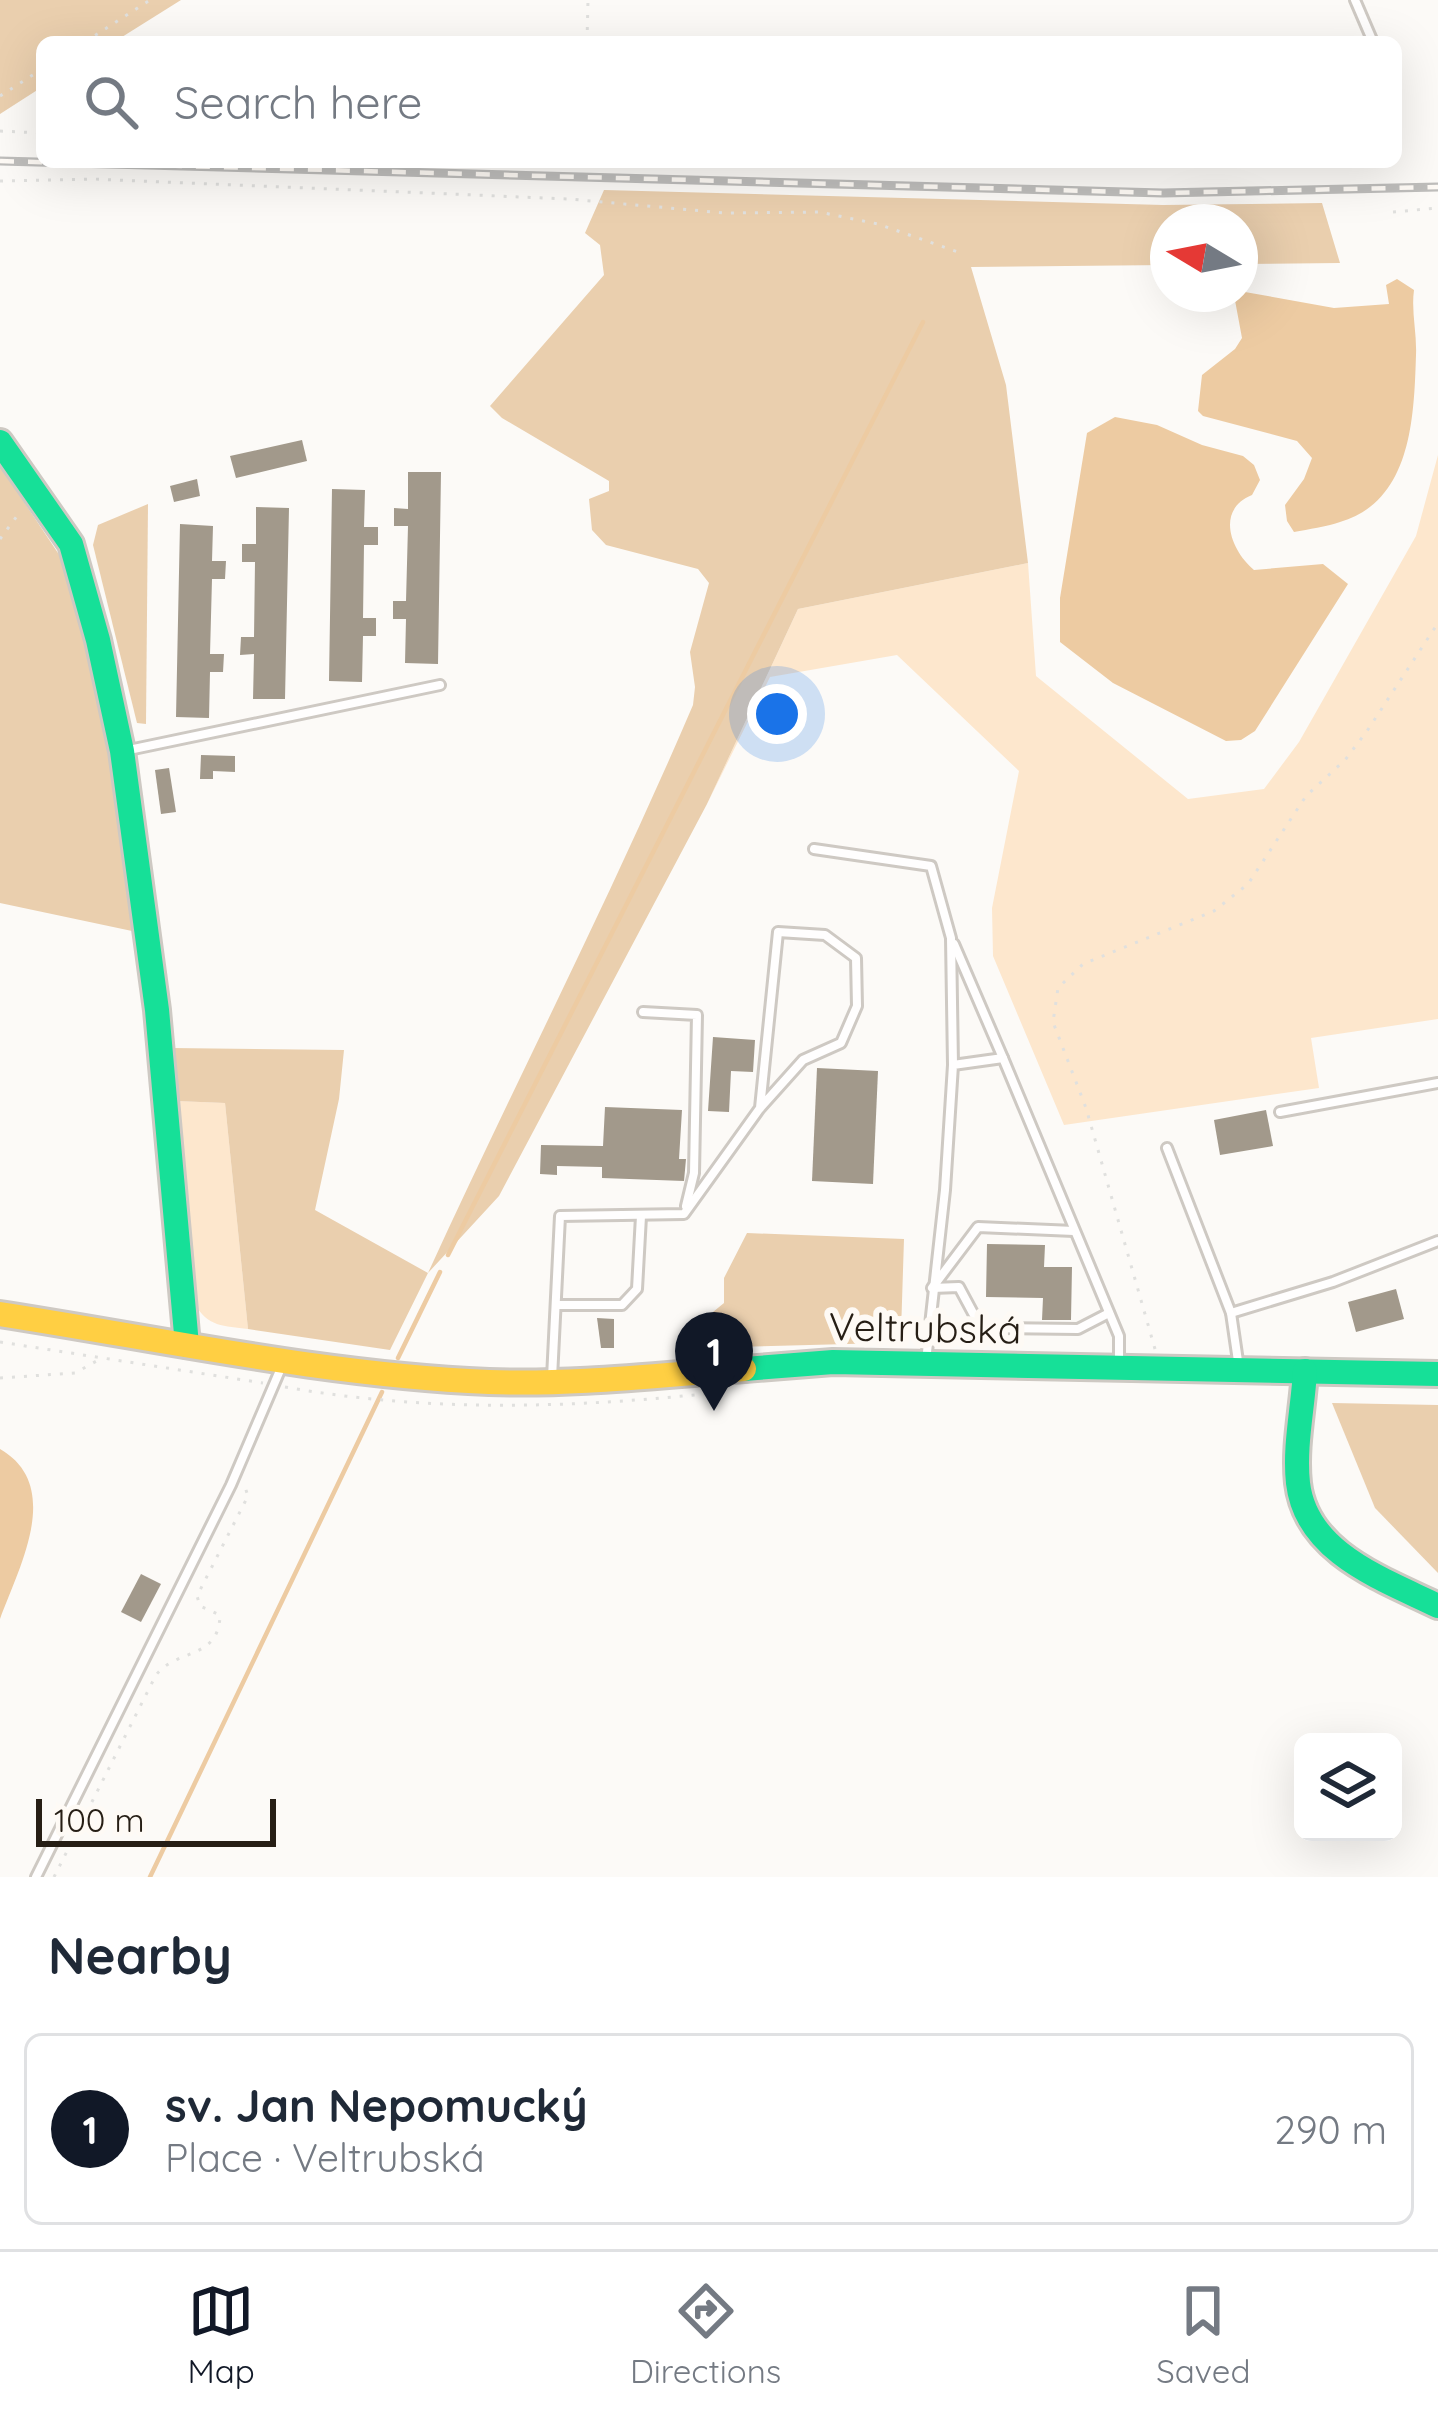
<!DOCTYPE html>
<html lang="en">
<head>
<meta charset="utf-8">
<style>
	:root { --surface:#fff; --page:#f6f6f7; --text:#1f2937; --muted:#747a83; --line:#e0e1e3; --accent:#111827 }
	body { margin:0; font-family:Quicksand,sans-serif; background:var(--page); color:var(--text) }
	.controls { position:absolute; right:36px; bottom:36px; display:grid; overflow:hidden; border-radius:18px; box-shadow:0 12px 48px #0002 }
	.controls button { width:108px; height:108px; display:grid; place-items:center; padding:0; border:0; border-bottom:3px solid var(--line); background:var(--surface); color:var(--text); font:60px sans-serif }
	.compass { position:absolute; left:1150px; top:204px; width:108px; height:108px; border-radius:50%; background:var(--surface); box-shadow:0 12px 48px #0002; rotate:280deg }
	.scale { position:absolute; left:36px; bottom:30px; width:240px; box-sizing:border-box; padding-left:12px; border:6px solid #261e15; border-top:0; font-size:33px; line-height:42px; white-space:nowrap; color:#261e15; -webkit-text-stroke:9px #fefaf5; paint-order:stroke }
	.you { position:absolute; left:777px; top:714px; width:42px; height:42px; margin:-30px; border:9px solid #fff; border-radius:50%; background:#1a73e8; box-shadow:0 0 0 18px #1a73e833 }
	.badge { display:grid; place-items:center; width:78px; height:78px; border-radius:50%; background:var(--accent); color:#fff; font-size:39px; font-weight:700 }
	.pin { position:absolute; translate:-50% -99px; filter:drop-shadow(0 3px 6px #0008) }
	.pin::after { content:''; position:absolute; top:63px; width:42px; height:36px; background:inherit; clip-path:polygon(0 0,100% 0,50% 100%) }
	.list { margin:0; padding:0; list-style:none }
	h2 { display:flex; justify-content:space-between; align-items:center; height:156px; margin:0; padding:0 48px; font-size:51px }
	h2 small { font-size:39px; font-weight:400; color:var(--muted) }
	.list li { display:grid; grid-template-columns:78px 1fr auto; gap:36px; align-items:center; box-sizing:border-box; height:192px; margin:0 24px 24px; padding:0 24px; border:3px solid var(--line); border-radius:18px }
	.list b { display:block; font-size:45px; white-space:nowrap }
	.list p { margin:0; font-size:39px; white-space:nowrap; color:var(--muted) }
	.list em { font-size:39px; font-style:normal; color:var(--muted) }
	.icon { flex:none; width:66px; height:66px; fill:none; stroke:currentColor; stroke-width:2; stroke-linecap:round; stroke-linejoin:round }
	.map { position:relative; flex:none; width:1438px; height:1877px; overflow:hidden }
	.search { position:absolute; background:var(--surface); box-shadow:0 12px 48px #0002; left:36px; right:36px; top:36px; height:132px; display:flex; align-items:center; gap:30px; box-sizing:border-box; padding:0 42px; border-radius:18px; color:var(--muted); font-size:45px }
	.sheet { height:372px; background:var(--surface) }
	nav { display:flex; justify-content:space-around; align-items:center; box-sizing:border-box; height:168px; border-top:3px solid var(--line); background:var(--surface); font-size:33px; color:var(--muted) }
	nav a { display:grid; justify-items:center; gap:6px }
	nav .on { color:var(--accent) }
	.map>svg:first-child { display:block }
</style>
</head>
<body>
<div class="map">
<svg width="1438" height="1877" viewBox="0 0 1438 1877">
	<rect width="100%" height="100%" fill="#fcfaf7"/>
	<g fill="#fde7cd">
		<polygon points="1438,455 1438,1019 1311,1038 1319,1088 1064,1125 993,956 992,908 1019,771 897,655 770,677 707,804 798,609 1028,563 1036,676 1188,799 1264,789 1299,742 1416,536"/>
		<path d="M176,1101L225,1103L248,1329C225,1326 206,1327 195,1303Z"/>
	</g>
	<g fill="#eacfae">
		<polygon points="0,0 181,0 114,42 42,42 42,87 0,114"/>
		<path d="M604,190L1163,205L1322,203L1340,263L1240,264V222H1168V265L971,267L1006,385L1028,563L798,609L707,804L499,1196L428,1273L390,1350L248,1329L225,1103L176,1101L171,1048L344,1050L339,1099L315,1210L428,1273C515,1083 611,897 693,705L695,687L690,652L709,583L698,569L606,545L592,530L589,499L609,491V481L502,418L490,406L604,275L600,245L585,233Z"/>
		<polygon points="0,466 62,559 94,671 113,781 132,931 0,903"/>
		<polygon points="148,504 146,724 137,723 93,545 98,525"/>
		<polygon points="747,1233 904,1239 901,1333 886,1343 735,1347 715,1336 713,1312 724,1303 724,1278"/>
		<polygon points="1332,1403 1438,1405 1438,1573 1375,1508"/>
	</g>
	<g fill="#edcba2">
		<path d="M1397,279L1414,290C1411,311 1417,333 1416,355C1414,417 1412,501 1340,522C1326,527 1309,529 1294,532L1287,521L1285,505L1304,479L1312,458L1297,441L1203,416L1198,411L1202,375L1235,349L1242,338L1234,295L1245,292L1334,308L1389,304L1386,285Z"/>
		<path d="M1115,417L1157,425L1202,445L1243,456L1254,465L1260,480L1252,495C1215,510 1231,551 1254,570L1323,564L1348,584L1255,731L1241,740L1226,741L1113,683L1060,642V598L1087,433Z"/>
		<path d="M0,1449C64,1486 19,1567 0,1619Z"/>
	</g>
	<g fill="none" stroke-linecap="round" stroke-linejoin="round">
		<g stroke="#edcba2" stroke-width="4.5">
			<polyline points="448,1255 923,322"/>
			<polyline points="398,1358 440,1272"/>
			<polyline points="150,1877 382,1392"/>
		</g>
	</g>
	<g fill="#a2998b">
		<polygon points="302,440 307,461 236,478 230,456"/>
		<polygon points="408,472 441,472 438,664 405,663 406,619 393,619 393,601 406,601 408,526 394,526 394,508 408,509"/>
		<polygon points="197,479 200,496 174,502 170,486"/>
		<polygon points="332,489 365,490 364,527 378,527 378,545 364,545 363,618 376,618 376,636 363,636 362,682 329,681"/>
		<polygon points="256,507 289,508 285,699 253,699 254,654 240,655 241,637 254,637 255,562 242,562 242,544 256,544"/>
		<polygon points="180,524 213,526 212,561 226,561 225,579 212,579 210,654 224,654 223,672 210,672 209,718 176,717"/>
		<polygon points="201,755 235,756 235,772 213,771 213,779 200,779"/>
		<polygon points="169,768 176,812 161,814 155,770"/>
		<polygon points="713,1037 755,1040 753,1072 731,1071 729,1112 708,1111"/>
		<polygon points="817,1068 878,1071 873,1184 812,1181"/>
		<polygon points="605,1107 682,1110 679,1159 686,1159 684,1181 602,1178 602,1167 557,1166 557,1175 540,1174 541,1145 603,1146"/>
		<polygon points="1266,1110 1273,1146 1220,1155 1214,1120"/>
		<polygon points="987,1244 1045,1245 1044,1267 1072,1267 1071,1320 1042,1320 1043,1298 986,1297"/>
		<polygon points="1396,1289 1404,1319 1356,1332 1348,1302"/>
		<polygon points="597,1318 614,1319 614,1348 601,1348"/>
		<polygon points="141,1574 161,1584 141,1622 121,1612"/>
	</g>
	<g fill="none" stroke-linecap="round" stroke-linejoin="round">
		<defs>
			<g id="lane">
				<polyline points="1355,0 1373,42"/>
				<polyline points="124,751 440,685"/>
				<polyline points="814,849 931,866 951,938 953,1065"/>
				<polyline points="954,944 1003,1058"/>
				<polyline points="643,1012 697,1015 694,1173 686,1206"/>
				<polyline points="1280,1112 1438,1083"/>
				<polyline points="1167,1148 1231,1313 1239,1368"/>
				<polyline points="1074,1231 978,1227 932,1288 959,1287 981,1328 1078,1329 1109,1313"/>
				<polyline points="556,1305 622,1305 637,1289 641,1216"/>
				<polyline points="1231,1313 1333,1282 1438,1241"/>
				<polyline points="926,1361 945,1190 953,1065 1003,1058 1119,1336 1119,1363"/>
				<polyline points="552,1378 560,1216 684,1214 760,1108 803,1060 841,1043 857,1006 856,958 825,935 778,932 760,1108"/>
				<polyline points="36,1877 231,1485 284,1361"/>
			</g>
			<g id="fast">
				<polyline points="0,442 71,544 98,640 122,751 157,1010 187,1345"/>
				<polyline points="744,1369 833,1362 1438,1374"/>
				<path d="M1305,1371C1303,1408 1294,1446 1298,1483C1306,1553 1383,1579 1438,1606"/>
			</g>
			<path id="slow" d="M0,1314C161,1339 325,1375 489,1382C574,1385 659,1375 744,1369"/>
		</defs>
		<use href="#lane" stroke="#cec9c3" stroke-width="14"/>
		<use href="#fast" stroke="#cec9c3" stroke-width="30"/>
		<use href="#slow" stroke="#cec9c3" stroke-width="30"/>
		<g stroke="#e0e0de" stroke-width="3" stroke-dasharray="3 9" stroke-linecap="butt">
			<polyline points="85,42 150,0"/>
			<polyline points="587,42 588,0"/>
			<polyline points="0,96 42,69"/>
			<polyline points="0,131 42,133"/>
			<polyline points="0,181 93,179 569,199 725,213 819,212 878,224 958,252"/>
			<polyline points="1393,212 1438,208"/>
			<polyline points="0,539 20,512"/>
			<polyline points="0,1342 263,1383"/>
			<polyline points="1155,1349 1086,1108 1053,1022 1058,988 1083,964 1214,911 1248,884 1306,796 1345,760 1367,731 1438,623"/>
			<polyline points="0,1378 75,1373 102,1358"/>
			<path d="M285,1387C432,1413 575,1408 723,1392"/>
			<path d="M54,1877L156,1675C177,1648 219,1660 220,1615L200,1606L197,1596L248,1496L245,1487"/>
		</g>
		<use href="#lane" stroke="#fffefe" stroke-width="8"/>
		<use href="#fast" stroke="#16e098" stroke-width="24"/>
		<use href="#slow" stroke="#ffcf43" stroke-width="24"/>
		<defs>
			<polyline id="rail" points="0,161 1163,193 1438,187"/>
		</defs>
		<use href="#rail" stroke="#bebdbb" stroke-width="9"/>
		<use href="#rail" stroke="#fefaf5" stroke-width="4.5" stroke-dasharray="14" stroke-linecap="butt"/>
	</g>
	<g text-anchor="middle" stroke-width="12" stroke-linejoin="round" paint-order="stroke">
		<g font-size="39" fill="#261e15" stroke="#fefaf5">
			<text transform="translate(925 1328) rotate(1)" y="14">Veltrubská</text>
		</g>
	</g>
</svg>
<div class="controls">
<button><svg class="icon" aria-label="layers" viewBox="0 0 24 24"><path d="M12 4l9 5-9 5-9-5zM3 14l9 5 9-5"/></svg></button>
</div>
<svg class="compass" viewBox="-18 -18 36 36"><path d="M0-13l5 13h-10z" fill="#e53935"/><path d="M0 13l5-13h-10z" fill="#747a83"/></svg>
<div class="scale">100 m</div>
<div class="you"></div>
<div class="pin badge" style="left:714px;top:1411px">1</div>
<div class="search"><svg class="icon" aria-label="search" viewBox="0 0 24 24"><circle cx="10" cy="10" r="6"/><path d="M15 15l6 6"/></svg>Search here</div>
</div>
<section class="sheet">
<h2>Nearby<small></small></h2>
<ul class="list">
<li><span class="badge">1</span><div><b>sv. Jan Nepomucký</b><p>Place · Veltrubská</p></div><em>290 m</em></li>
</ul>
</section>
<nav>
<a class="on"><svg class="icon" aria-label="map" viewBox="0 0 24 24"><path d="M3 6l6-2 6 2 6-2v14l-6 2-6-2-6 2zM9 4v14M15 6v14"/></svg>Map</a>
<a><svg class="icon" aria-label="directions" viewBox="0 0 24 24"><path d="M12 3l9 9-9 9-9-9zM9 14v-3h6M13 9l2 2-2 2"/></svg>Directions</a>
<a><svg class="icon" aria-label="saved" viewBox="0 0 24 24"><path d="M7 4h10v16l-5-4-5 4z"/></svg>Saved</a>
</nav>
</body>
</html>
